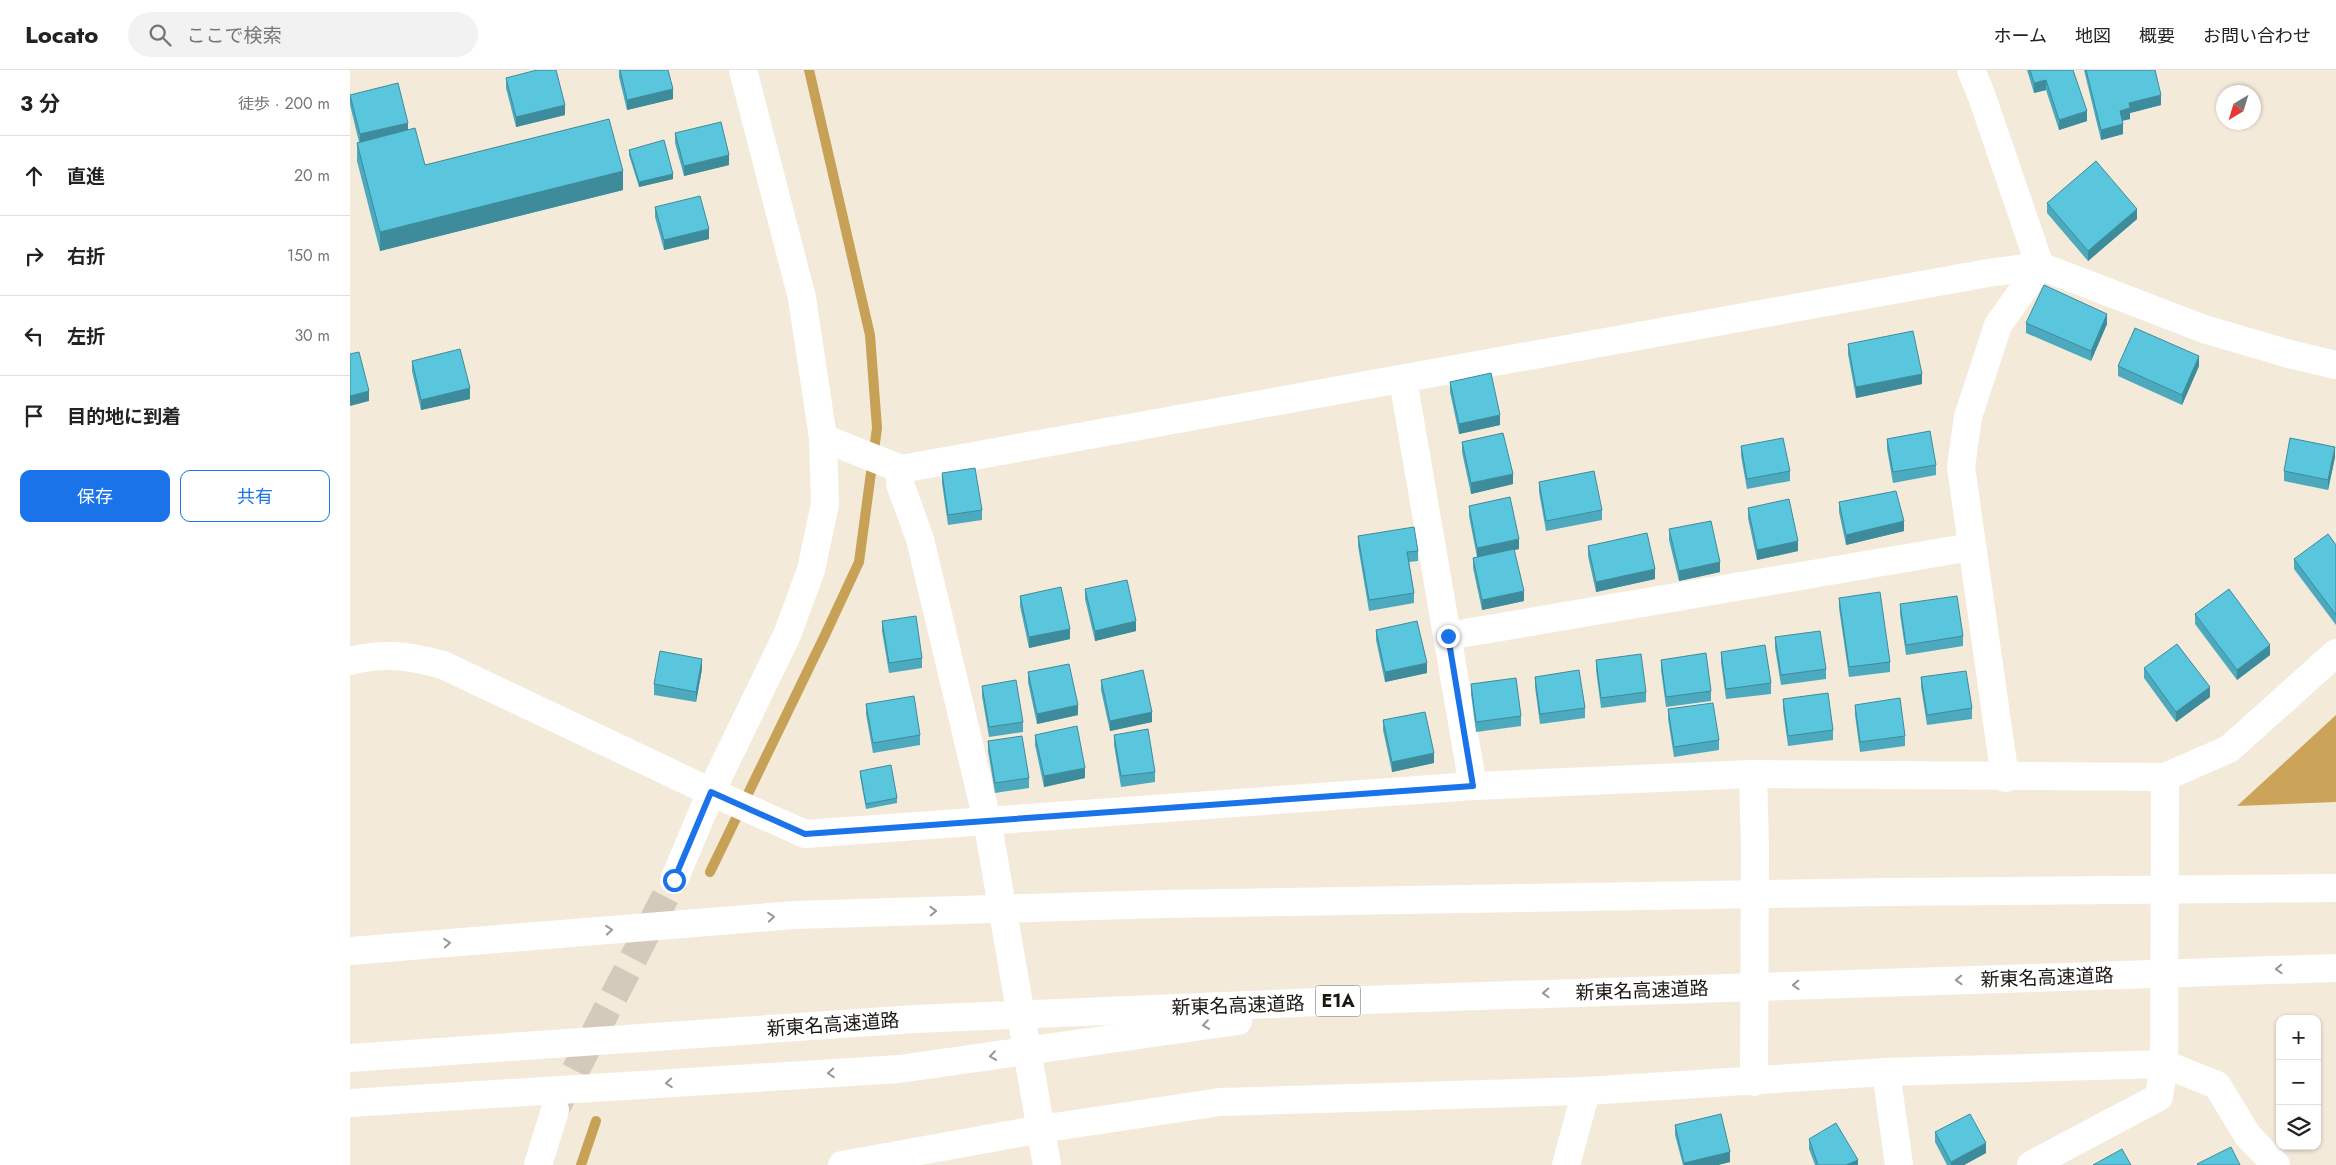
<!DOCTYPE html>
<html lang="ja">
<head>
<meta charset="utf-8">
<style>
	:root { --surface:#fff; --page:#f2f2f2; --text:#222; --muted:#767676; --line:#e0e0e0; --accent:#1a73e8 }
	body { margin:0; font-family:Jost,"Noto Sans JP",sans-serif; background:var(--page); color:var(--text) }
	.controls { position:absolute; right:15px; bottom:15px; display:grid; overflow:hidden; border-radius:10px; box-shadow:0 1px 4px #0004 }
	.controls button { width:45px; height:45px; display:grid; place-items:center; padding:0; border:0; border-bottom:1px solid var(--line); background:var(--surface); color:var(--text); font:25px sans-serif }
	.compass { position:absolute; left:1866px; top:15px; width:45px; height:45px; border-radius:50%; background:var(--surface); box-shadow:0 1px 4px #0004; rotate:218deg }
	.stop { position:absolute; width:15px; height:15px; margin:-11px; border:4px solid #1a73e8; border-radius:50%; background:#fff }
	.stop.end { background:#1a73e8; border-color:#fff; box-shadow:0 1px 5px #0008 }
	.list { margin:0; padding:0; list-style:none }
	h2 { display:flex; justify-content:space-between; align-items:center; height:65px; margin:0; padding:0 20px; font-size:21px }
	h2 small { font-size:16px; font-weight:400; color:var(--muted) }
	.list li { display:grid; grid-template-columns:32px 1fr auto; gap:15px; align-items:center; box-sizing:border-box; height:80px; padding:0 20px; border-top:1px solid var(--line) }
	.list b { display:block; font-size:19px; white-space:nowrap }
	.list em { font-size:16px; font-style:normal; color:var(--muted) }
	.actions { display:flex; gap:10px; padding:15px 20px }
	.actions a { flex:1; padding:11px 0; border:1px solid var(--accent); border-radius:10px; text-align:center; font-size:18px; color:var(--accent) }
	.actions .main { background:var(--accent); color:#fff }
	.icon { flex:none; width:28px; height:28px; fill:none; stroke:currentColor; stroke-width:2; stroke-linecap:round; stroke-linejoin:round }
	.map { position:relative; flex:none; width:1986px; height:1095px; overflow:hidden }
	header { display:flex; align-items:center; gap:30px; box-sizing:border-box; height:70px; padding:0 25px; background:var(--surface); border-bottom:1px solid var(--line) }
	header strong { font-size:24px }
	nav { display:flex; gap:28px; margin-inline-start:auto; font-size:18px }
	.search { width:350px; height:45px; background:var(--page); display:flex; align-items:center; gap:12px; box-sizing:border-box; padding:0 18px; border-radius:28px; color:var(--muted); font-size:19px }
	main { display:flex }
	aside { flex:1; background:var(--surface) }
	.map>svg:first-child { display:block }
</style>
</head>
<body>
<header>
<strong>Locato</strong>
<div class="search"><svg class="icon" aria-label="search" viewBox="0 0 24 24"><circle cx="10" cy="10" r="6"/><path d="M15 15l6 6"/></svg>ここで検索</div>
<nav><a>ホーム</a><a>地図</a><a>概要</a><a>お問い合わせ</a></nav>
</header>
<main>
<aside>
<h2>3 分<small>徒歩 · 200 m</small></h2>
<ul class="list">
<li><svg class="icon" aria-label="ahead" viewBox="0 0 24 24"><path d="M12 20V5M6 11l6-6 6 6"/></svg><div><b>直進</b></div><em>20 m</em></li>
<li><svg class="icon" aria-label="right" viewBox="0 0 24 24"><path d="M7 20v-9h11M14 6l5 5-5 5"/></svg><div><b>右折</b></div><em>150 m</em></li>
<li><svg class="icon" aria-label="left" viewBox="0 0 24 24"><path d="M17 20v-9H6M10 6l-5 5 5 5"/></svg><div><b>左折</b></div><em>30 m</em></li>
<li><svg class="icon" aria-label="arrive" viewBox="0 0 24 24"><path d="M6 21V4h12l-3 4 3 4H6"/></svg><div><b>目的地に到着</b></div></li>
</ul>
<div class="actions"><a class="main">保存</a><a>共有</a></div>
</aside>
<div class="map">
<svg width="1986" height="1095" viewBox="0 0 1986 1095">
	<rect width="100%" height="100%" fill="#f3eada"/>
	<polygon fill="#cba459" points="1986,645 1986,732 1887,736"/>
	<g fill="none" stroke-linecap="round" stroke-linejoin="round">
		<g stroke="#c7a156" stroke-width="10">
			<polyline points="360,802 475,565 509,492 527,358 520,265 459,0"/>
			<polyline points="231,1095 246,1051"/>
		</g>
		<polyline stroke="#d3cabc" stroke-width="28" stroke-dasharray="28 14" stroke-linecap="butt" points="206,1038 324,810"/>
		<g stroke="#fff" stroke-width="28">
			<polyline points="1621,0 1631,24 1690,196"/>
			<polyline points="1053,310 1123,716"/>
			<polyline points="473,368 551,399 1638,203 1690,196 1854,259 1939,284 1986,295"/>
			<polyline points="551,399 550,414 570,469 637,750 697,1095"/>
			<polyline points="1098,566 1621,477"/>
			<path d="M0,591C33,582 61,586 93,595L361,722L455,764L1123,716L1403,704L1815,707"/>
			<polyline points="1403,704 1405,777 1404,1012"/>
			<polyline points="1655,708 1611,397 1618,347 1648,255 1690,196"/>
			<polyline points="324,810 361,722 437,565 461,500 475,434 473,368 452,228 393,0"/>
			<polyline points="1536,1002 1549,1095"/>
			<polyline points="188,1095 205,1040"/>
			<polyline points="492,1095 691,1059 870,1032 1236,1021 1536,1002 1814,994 1867,1015 1898,1066 1926,1095"/>
			<polyline points="1216,1095 1236,1021"/>
			<polyline points="1681,1095 1809,1027 1814,994 1815,707 1879,679 1986,583"/>
		</g>
		<g stroke="#fff" stroke-width="28">
			<polyline points="0,881 445,845 812,834 1537,822 1986,818"/>
			<polyline points="0,988 565,949 1042,929 1986,898"/>
			<polyline points="0,1033 549,999 888,951"/>
		</g>
	</g>
	<g fill="#4daabe">
		<polygon points="269,0 318,0 323,29 277,40 269,7"/>
		<polygon points="1677,0 1723,0 1737,51 1709,60 1696,20 1684,23"/>
		<polygon points="1734,0 1805,0 1811,35 1780,43 1780,49 1772,51 1773,64 1751,70"/>
		<polygon points="156,8 215,45 166,57 156,18"/>
		<polygon points="0,25 58,60 75,95 273,120 30,181 7,91 7,73 9,72 0,35"/>
		<polygon points="325,63 379,95 334,106 325,73"/>
		<polygon points="279,80 323,109 289,117 279,85"/>
		<polygon points="1697,133 1787,149 1738,191 1697,143"/>
		<polygon points="305,137 359,169 314,180 305,147"/>
		<polygon points="1676,253 1757,254 1741,291 1676,263"/>
		<polygon points="1498,274 1572,314 1506,328 1498,284"/>
		<polygon points="62,291 120,329 71,340 62,301"/>
		<polygon points="1768,296 1849,296 1832,335 1768,306"/>
		<polygon points="1100,312 1150,355 1109,364 1100,322"/>
		<polygon points="1537,369 1586,395 1586,405 1543,413 1537,379"/>
		<polygon points="1112,372 1163,414 1121,424 1112,382"/>
		<polygon points="1391,376 1440,401 1440,411 1397,419 1391,386"/>
		<polygon points="1985,387 1978,420 1934,411 1934,401"/>
		<polygon points="592,403 632,440 632,450 598,455 592,413"/>
		<polygon points="1189,412 1252,440 1252,450 1196,461 1189,422"/>
		<polygon points="1489,432 1554,461 1496,475 1489,442"/>
		<polygon points="1119,436 1169,479 1164,480 1174,531 1132,540 1123,498 1123,488 1127,487 1119,446"/>
		<polygon points="1398,438 1448,481 1407,490 1398,448"/>
		<polygon points="1319,459 1370,502 1329,511 1319,470"/>
		<polygon points="1008,466 1068,481 1068,491 1059,492 1064,523 1064,533 1019,541 1008,476"/>
		<polygon points="1986,475 1986,555 1944,499 1944,489"/>
		<polygon points="1238,476 1305,509 1246,522 1238,486"/>
		<polygon points="735,519 786,561 745,571 735,529"/>
		<polygon points="670,526 720,569 679,578 670,536"/>
		<polygon points="1489,528 1540,592 1540,602 1499,607 1489,538"/>
		<polygon points="1550,534 1613,566 1613,576 1556,585 1550,544"/>
		<polygon points="1845,544 1920,585 1887,610 1845,554"/>
		<polygon points="532,551 572,588 572,598 539,603 532,561"/>
		<polygon points="1026,560 1077,603 1035,612 1026,570"/>
		<polygon points="1425,567 1476,599 1476,609 1431,615 1425,578"/>
		<polygon points="1371,582 1421,613 1421,624 1376,629 1371,592"/>
		<polygon points="1246,590 1296,622 1296,632 1251,638 1246,600"/>
		<polygon points="1311,590 1361,621 1361,631 1316,637 1311,600"/>
		<polygon points="1794,598 1860,627 1826,652 1794,608"/>
		<polygon points="352,599 346,632 304,625 304,614"/>
		<polygon points="678,602 728,645 687,654 678,612"/>
		<polygon points="1185,607 1235,638 1235,648 1190,654 1185,617"/>
		<polygon points="1571,607 1622,638 1622,649 1577,655 1571,617"/>
		<polygon points="751,610 802,652 760,661 751,620"/>
		<polygon points="1121,614 1171,646 1171,656 1126,662 1121,624"/>
		<polygon points="632,616 673,652 673,662 639,667 632,626"/>
		<polygon points="1433,629 1483,660 1483,670 1438,676 1433,639"/>
		<polygon points="516,634 570,665 570,675 523,683 516,644"/>
		<polygon points="1505,635 1555,666 1555,676 1510,682 1505,645"/>
		<polygon points="1318,639 1369,670 1369,680 1324,687 1318,649"/>
		<polygon points="1033,650 1084,693 1042,702 1033,660"/>
		<polygon points="685,665 735,708 694,717 685,675"/>
		<polygon points="764,665 805,702 805,712 771,717 764,675"/>
		<polygon points="638,671 679,708 679,718 645,723 638,681"/>
		<polygon points="510,701 547,728 547,733 516,739 510,706"/>
		<polygon points="1325,1055 1380,1092 1368,1095 1333,1095 1325,1065"/>
		<polygon points="1585,1062 1636,1083 1614,1095 1597,1095 1585,1072"/>
		<polygon points="1459,1069 1508,1095 1465,1095 1459,1079"/>
	</g>
	<g fill="#3e8b9b">
		<polygon points="1696,10 1696,20 1684,23 1684,13"/>
		<polygon points="323,19 323,29 277,40 277,30"/>
		<polygon points="1811,25 1811,35 1780,43 1780,49 1770,51 1770,41 1779,33"/>
		<polygon points="215,35 215,45 166,57 166,47"/>
		<polygon points="1737,41 1737,51 1709,60 1709,50"/>
		<polygon points="58,53 58,63 10,74 10,64"/>
		<polygon points="1773,54 1773,64 1751,70 1751,60"/>
		<polygon points="379,85 379,95 334,106 334,96"/>
		<polygon points="273,101 273,120 30,181 30,162"/>
		<polygon points="323,104 323,109 289,117 289,112"/>
		<polygon points="1787,139 1787,149 1738,191 1738,181"/>
		<polygon points="359,159 359,169 314,180 314,170"/>
		<polygon points="1757,244 1757,254 1741,291 1741,281"/>
		<polygon points="1849,286 1849,296 1832,335 1832,325"/>
		<polygon points="1572,304 1572,314 1506,328 1506,317"/>
		<polygon points="120,318 120,329 71,340 71,330"/>
		<polygon points="19,321 19,331 0,336 0,326"/>
		<polygon points="1150,345 1150,355 1109,364 1109,354"/>
		<polygon points="1985,377 1985,387 1978,420 1978,410"/>
		<polygon points="1163,404 1163,414 1121,424 1121,413"/>
		<polygon points="1554,451 1554,461 1496,475 1496,465"/>
		<polygon points="1169,469 1169,479 1127,488 1127,478"/>
		<polygon points="1448,471 1448,481 1407,490 1407,480"/>
		<polygon points="1370,492 1370,502 1329,511 1329,501"/>
		<polygon points="1305,499 1305,509 1246,522 1246,512"/>
		<polygon points="1174,521 1174,531 1132,540 1132,530"/>
		<polygon points="786,551 786,561 745,571 745,561"/>
		<polygon points="720,559 720,569 679,578 679,567"/>
		<polygon points="1920,575 1920,585 1887,610 1887,600"/>
		<polygon points="352,589 352,599 346,632 346,622"/>
		<polygon points="1077,593 1077,603 1035,612 1035,602"/>
		<polygon points="1860,617 1860,627 1826,652 1826,642"/>
		<polygon points="728,635 728,645 687,654 687,644"/>
		<polygon points="802,642 802,652 760,661 760,651"/>
		<polygon points="1084,683 1084,693 1042,702 1042,692"/>
		<polygon points="735,698 735,708 694,717 694,706"/>
		<polygon points="1636,1073 1636,1083 1614,1095 1601,1095 1601,1092"/>
		<polygon points="1380,1082 1380,1092 1368,1095 1334,1095 1334,1093"/>
		<polygon points="1508,1090 1508,1095 1496,1095"/>
	</g>
	<g fill="#59c6dd" stroke="#3e8b9b">
		<polygon points="187,0 206,0 215,35 166,47 156,8"/>
		<polygon points="270,0 318,0 323,19 277,30"/>
		<polygon points="1680,0 1723,0 1737,41 1709,50 1696,10 1684,13"/>
		<polygon points="1736,0 1805,0 1811,25 1779,33 1780,38 1770,41 1773,54 1751,60"/>
		<polygon points="48,13 58,53 10,64 0,25"/>
		<polygon points="259,49 273,101 30,162 7,73 65,58 75,95"/>
		<polygon points="371,52 379,85 334,96 325,63"/>
		<polygon points="314,70 323,104 289,112 279,80"/>
		<polygon points="1746,91 1787,139 1738,181 1697,133"/>
		<polygon points="350,126 359,159 314,170 305,137"/>
		<polygon points="1694,215 1757,244 1741,281 1676,253"/>
		<polygon points="1785,258 1849,286 1832,325 1768,296"/>
		<polygon points="1563,261 1572,304 1506,317 1498,274"/>
		<polygon points="110,279 120,318 71,330 62,291"/>
		<polygon points="9,282 19,321 0,326 0,284"/>
		<polygon points="1141,303 1150,345 1109,354 1100,312"/>
		<polygon points="1580,361 1586,395 1543,402 1537,369"/>
		<polygon points="1153,363 1163,404 1121,413 1112,372"/>
		<polygon points="1433,368 1440,401 1397,409 1391,376"/>
		<polygon points="1940,368 1985,377 1978,410 1934,401"/>
		<polygon points="625,398 632,440 598,445 592,403"/>
		<polygon points="1244,401 1252,440 1196,451 1189,412"/>
		<polygon points="1546,421 1554,451 1496,465 1489,432"/>
		<polygon points="1160,427 1169,469 1127,478 1119,436"/>
		<polygon points="1439,429 1448,471 1407,480 1398,438"/>
		<polygon points="1361,451 1370,492 1329,501 1319,459"/>
		<polygon points="1064,457 1068,481 1057,482 1064,523 1019,530 1008,466"/>
		<polygon points="1297,463 1305,499 1246,512 1238,476"/>
		<polygon points="1978,464 1986,475 1986,545 1944,489"/>
		<polygon points="1164,479 1174,521 1132,530 1123,488"/>
		<polygon points="777,510 786,551 745,561 735,519"/>
		<polygon points="711,517 720,559 679,567 670,526"/>
		<polygon points="1879,519 1920,575 1887,600 1845,544"/>
		<polygon points="1530,522 1540,592 1499,597 1489,528"/>
		<polygon points="1607,526 1613,566 1556,575 1550,534"/>
		<polygon points="566,546 572,588 539,593 532,551"/>
		<polygon points="1067,551 1077,593 1035,602 1026,560"/>
		<polygon points="1470,561 1476,599 1431,605 1425,567"/>
		<polygon points="1827,574 1860,617 1826,642 1794,598"/>
		<polygon points="1415,575 1421,613 1376,619 1371,582"/>
		<polygon points="310,581 352,589 346,622 304,614"/>
		<polygon points="1356,583 1361,621 1316,627 1311,590"/>
		<polygon points="1291,584 1296,622 1251,628 1246,590"/>
		<polygon points="719,594 728,635 687,644 678,602"/>
		<polygon points="793,600 802,642 760,651 751,610"/>
		<polygon points="1229,600 1235,638 1190,644 1185,607"/>
		<polygon points="1616,601 1622,638 1577,645 1571,607"/>
		<polygon points="1166,608 1171,646 1126,652 1121,614"/>
		<polygon points="666,610 673,652 639,657 632,616"/>
		<polygon points="1478,623 1483,660 1438,666 1433,629"/>
		<polygon points="564,626 570,665 523,673 516,634"/>
		<polygon points="1550,628 1555,666 1510,672 1505,635"/>
		<polygon points="1363,633 1369,670 1324,677 1318,639"/>
		<polygon points="1075,642 1084,683 1042,692 1033,650"/>
		<polygon points="727,656 735,698 694,706 685,665"/>
		<polygon points="798,659 805,702 771,706 764,665"/>
		<polygon points="672,666 679,708 645,713 638,671"/>
		<polygon points="541,695 547,728 516,734 510,701"/>
		<polygon points="1371,1044 1380,1082 1334,1093 1325,1055"/>
		<polygon points="1620,1044 1636,1073 1601,1092 1585,1062"/>
		<polygon points="1486,1053 1508,1090 1496,1095 1468,1095 1459,1069"/>
		<polygon points="1881,1077 1890,1095 1848,1095 1847,1094"/>
		<polygon points="1772,1079 1781,1095 1743,1095"/>
	</g>
	<defs><path id="oneway-chevron" d="M-2-3.5L2.5 0L-2 3.5" fill="none" stroke-width="1.6" stroke-linecap="round" stroke-linejoin="round" transform="scale(1.25)"/></defs>
	<g stroke="#989794">
		<use href="#oneway-chevron" transform="translate(583 841) rotate(-2)"/>
		<use href="#oneway-chevron" transform="translate(421 847) rotate(-5)"/>
		<use href="#oneway-chevron" transform="translate(259 860) rotate(-5)"/>
		<use href="#oneway-chevron" transform="translate(97 873) rotate(-5)"/>
		<use href="#oneway-chevron" transform="translate(1929 899) rotate(178)"/>
		<use href="#oneway-chevron" transform="translate(1609 910) rotate(178)"/>
		<use href="#oneway-chevron" transform="translate(1446 915) rotate(178)"/>
		<use href="#oneway-chevron" transform="translate(1196 923) rotate(178)"/>
		<use href="#oneway-chevron" transform="translate(856 955) rotate(172)"/>
		<use href="#oneway-chevron" transform="translate(643 986) rotate(172)"/>
		<use href="#oneway-chevron" transform="translate(481 1003) rotate(176)"/>
		<use href="#oneway-chevron" transform="translate(319 1013) rotate(176)"/>
	</g>
	<g fill="none" stroke-linecap="round" stroke-linejoin="round">
		<polyline stroke="#1a73e8" stroke-width="6" points="324,810 361,722 455,764 1123,716 1098,566"/>
	</g>
	<g text-anchor="middle" stroke-width="4" stroke-linejoin="round" paint-order="stroke">
		<rect fill="#fff" stroke="#5f5d59" stroke-width="1" x="965.5" y="915.5" width="45" height="31" rx="4"/>
		<g font-size="18" font-weight="bold" fill="#1b1812">
			<text x="988" y="937">E1A</text>
		</g>
		<g font-size="19" fill="#1b1812" stroke="#fff">
			<text transform="translate(1697 907) rotate(-2)" y="7">新東名高速道路</text>
			<text transform="translate(1292 920) rotate(-2)" y="7">新東名高速道路</text>
			<text transform="translate(888 935) rotate(-2)" y="7">新東名高速道路</text>
			<text transform="translate(483 954) rotate(-4)" y="7">新東名高速道路</text>
		</g>
	</g>
</svg>
<div class="controls">
<button>+</button>
<button>−</button>
<button><svg class="icon" aria-label="layers" viewBox="0 0 24 24"><path d="M12 4l9 5-9 5-9-5zM3 14l9 5 9-5"/></svg></button>
</div>
<svg class="compass" viewBox="-18 -18 36 36"><path d="M0-13l5 13h-10z" fill="#e53935"/><path d="M0 13l5-13h-10z" fill="#767676"/></svg>
<div class="stop" style="left:324px;top:810px"></div>
<div class="stop end" style="left:1098px;top:566px"></div>
</div>
</main>
</body>
</html>
